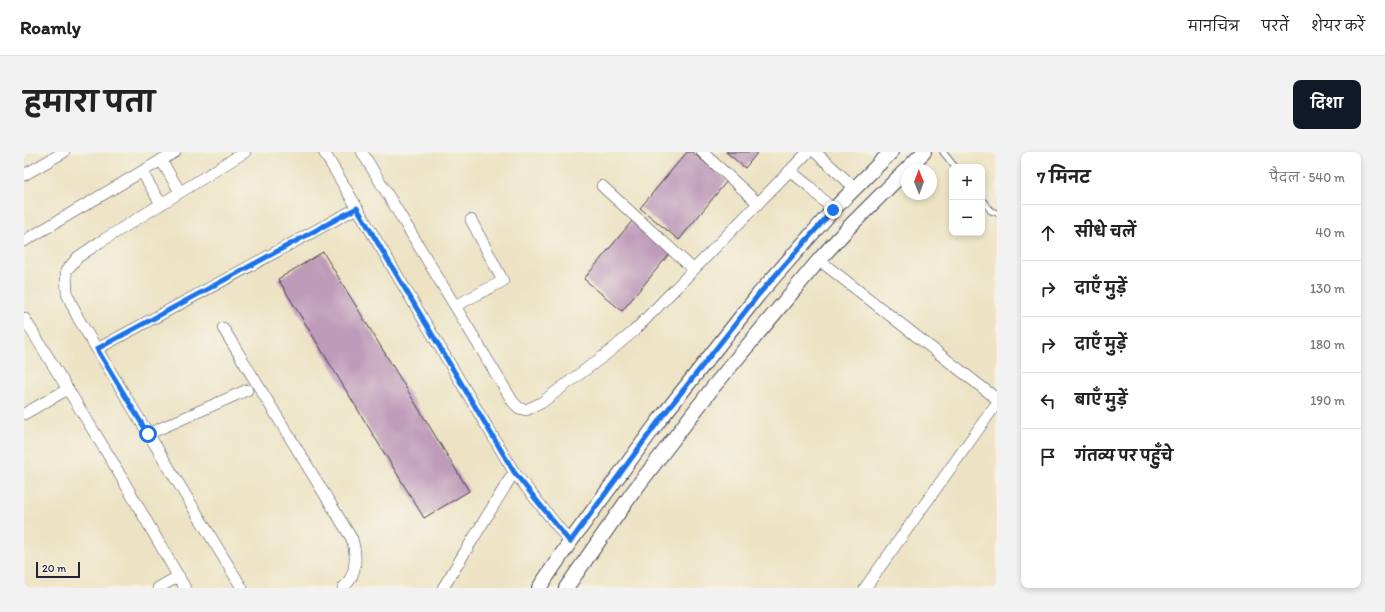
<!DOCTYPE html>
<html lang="hi">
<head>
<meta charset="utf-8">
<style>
	:root { --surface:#fff; --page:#f2f2f2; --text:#222; --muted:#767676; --line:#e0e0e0; --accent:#111827 }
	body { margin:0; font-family:Itim,"Playpen Sans Deva",sans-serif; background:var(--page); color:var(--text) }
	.controls { position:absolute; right:12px; top:12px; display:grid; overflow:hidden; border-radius:8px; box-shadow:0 2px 6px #0003 }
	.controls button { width:36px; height:36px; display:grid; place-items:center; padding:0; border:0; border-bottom:1px solid var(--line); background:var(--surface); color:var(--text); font:20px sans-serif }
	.compass { position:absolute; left:877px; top:12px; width:36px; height:36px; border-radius:50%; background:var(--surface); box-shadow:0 2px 6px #0003; rotate:359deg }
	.scale { position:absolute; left:12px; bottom:10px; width:44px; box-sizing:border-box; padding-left:4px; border:2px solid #22223b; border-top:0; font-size:11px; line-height:14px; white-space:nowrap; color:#22223b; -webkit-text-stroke:3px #f7f3e8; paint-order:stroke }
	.stop { position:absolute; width:12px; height:12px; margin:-9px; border:3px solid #1a73e8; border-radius:50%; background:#fff }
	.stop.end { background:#1a73e8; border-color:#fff; box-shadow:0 1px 4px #0008 }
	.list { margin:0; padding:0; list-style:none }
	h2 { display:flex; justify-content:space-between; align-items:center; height:52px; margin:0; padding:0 16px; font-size:17px }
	h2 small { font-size:13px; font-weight:400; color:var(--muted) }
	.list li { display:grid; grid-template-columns:26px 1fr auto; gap:12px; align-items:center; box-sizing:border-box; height:56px; padding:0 16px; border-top:1px solid var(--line) }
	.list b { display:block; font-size:15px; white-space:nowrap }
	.list em { font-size:13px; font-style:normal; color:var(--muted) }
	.icon { flex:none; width:22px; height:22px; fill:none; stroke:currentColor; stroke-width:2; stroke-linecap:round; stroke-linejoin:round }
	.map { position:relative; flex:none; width:973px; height:436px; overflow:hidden; border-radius:8px }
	header { display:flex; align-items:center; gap:24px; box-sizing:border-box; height:56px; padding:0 20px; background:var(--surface); border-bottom:1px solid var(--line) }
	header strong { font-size:19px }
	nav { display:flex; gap:22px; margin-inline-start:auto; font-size:14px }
	.intro { display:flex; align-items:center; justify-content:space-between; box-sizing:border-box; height:96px; padding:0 24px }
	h1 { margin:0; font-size:28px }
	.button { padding:10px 18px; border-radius:8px; background:var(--accent); color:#fff; font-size:14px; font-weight:700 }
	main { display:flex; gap:24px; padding:0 24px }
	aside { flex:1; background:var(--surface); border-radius:8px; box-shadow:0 2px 6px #0003 }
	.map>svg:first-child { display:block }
</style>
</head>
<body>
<header>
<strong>Roamly</strong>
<nav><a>मानचित्र</a><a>परतें</a><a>शेयर करें</a></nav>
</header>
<div class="intro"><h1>हमारा पता</h1><a class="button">दिशा</a></div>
<main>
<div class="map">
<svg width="973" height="436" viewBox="0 0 973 436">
	<rect width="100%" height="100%" fill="#f7f3e8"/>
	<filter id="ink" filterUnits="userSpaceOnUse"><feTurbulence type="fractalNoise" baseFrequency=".025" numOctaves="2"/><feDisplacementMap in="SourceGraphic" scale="8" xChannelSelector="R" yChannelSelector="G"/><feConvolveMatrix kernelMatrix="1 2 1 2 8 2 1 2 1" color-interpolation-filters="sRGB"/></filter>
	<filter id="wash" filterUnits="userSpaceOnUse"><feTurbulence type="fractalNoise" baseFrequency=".012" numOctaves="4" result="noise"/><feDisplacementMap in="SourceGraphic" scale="16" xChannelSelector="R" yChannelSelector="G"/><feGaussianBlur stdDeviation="0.9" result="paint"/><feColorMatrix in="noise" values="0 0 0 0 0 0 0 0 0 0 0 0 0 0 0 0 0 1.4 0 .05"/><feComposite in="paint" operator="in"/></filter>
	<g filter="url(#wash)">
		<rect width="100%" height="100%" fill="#ede3c4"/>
		<g id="blocks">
			<g fill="#bf9bba">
				<polygon points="663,0 668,0 703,29 655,88 616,56"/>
				<polygon points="702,0 734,0 721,16"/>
				<polygon points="609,68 647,100 598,159 560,127"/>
				<polygon points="299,100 445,339 400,366 254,127"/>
			</g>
		</g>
	</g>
	<g filter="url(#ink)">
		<use href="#blocks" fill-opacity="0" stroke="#403f50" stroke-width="1"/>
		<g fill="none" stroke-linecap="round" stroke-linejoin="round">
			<defs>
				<g id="service">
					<polyline points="919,0 931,15"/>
					<polyline points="958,47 967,59 973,61"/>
				</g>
				<g id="minor">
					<polyline points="300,0 490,320 546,390"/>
					<polyline points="338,0 489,250 495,256 502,258 517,251 585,200 610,179 784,0"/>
					<polyline points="678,0 734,51"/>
					<polyline points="791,0 831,36"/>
					<polyline points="137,8 156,40"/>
					<polyline points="766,19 785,34 809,58"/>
					<polyline points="118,20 137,52"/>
					<polyline points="0,23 40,0"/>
					<polyline points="578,34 669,117"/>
					<polyline points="0,89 151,0"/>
					<polyline points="795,108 973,247"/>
					<polyline points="431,154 479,129 447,68"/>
					<polyline points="0,166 88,309 161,436"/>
					<path d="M199,176L328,387C333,404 333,423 319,436"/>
					<polyline points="73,197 333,56"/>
					<polyline points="0,262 44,237"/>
					<polyline points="124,282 223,238"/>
					<polyline points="134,436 155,424"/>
					<polyline points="218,436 54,166 43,142 42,119 54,105 76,90 221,0"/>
					<polyline points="419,436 490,320"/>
					<polyline points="841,436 973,251"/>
				</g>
				<g id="tertiary">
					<polyline points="515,436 546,390 634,270 735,142 809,58 867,0"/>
					<polyline points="542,436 609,340 690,234 795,108 827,73 900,0"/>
				</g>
			</defs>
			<use href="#service" stroke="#403f50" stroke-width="7"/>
			<use href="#minor" stroke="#403f50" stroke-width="12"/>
			<use href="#tertiary" stroke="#403f50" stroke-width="16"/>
			<use href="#service" stroke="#fff" stroke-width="5.5"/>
			<use href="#minor" stroke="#fff" stroke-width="11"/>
			<use href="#tertiary" stroke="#fff" stroke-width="14"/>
		</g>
	</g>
	<g fill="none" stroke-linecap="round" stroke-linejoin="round" filter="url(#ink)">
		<polyline stroke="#1a73e8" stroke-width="5" points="124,282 73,197 333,56 490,320 546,390 634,270 735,142 809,58"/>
	</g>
</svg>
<div class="controls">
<button>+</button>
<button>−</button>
</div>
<svg class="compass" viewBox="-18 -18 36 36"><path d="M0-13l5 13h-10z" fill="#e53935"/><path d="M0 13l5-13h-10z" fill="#767676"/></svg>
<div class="scale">20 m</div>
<div class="stop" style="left:124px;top:282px"></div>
<div class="stop end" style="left:809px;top:58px"></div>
</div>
<aside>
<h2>7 मिनट<small>पैदल · 540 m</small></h2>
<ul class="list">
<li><svg class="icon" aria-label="ahead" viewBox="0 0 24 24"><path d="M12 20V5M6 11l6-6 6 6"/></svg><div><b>सीधे चलें</b></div><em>40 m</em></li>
<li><svg class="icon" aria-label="right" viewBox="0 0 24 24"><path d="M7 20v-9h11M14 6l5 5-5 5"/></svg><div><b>दाएँ मुड़ें</b></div><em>130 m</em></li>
<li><svg class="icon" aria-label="right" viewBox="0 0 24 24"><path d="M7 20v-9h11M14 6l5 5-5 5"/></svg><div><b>दाएँ मुड़ें</b></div><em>180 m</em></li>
<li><svg class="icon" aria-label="left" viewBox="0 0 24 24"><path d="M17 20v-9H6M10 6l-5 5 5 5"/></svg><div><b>बाएँ मुड़ें</b></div><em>190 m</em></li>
<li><svg class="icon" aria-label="arrive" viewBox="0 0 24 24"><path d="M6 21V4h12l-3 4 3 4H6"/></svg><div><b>गंतव्य पर पहुँचे</b></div></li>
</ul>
</aside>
</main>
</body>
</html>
